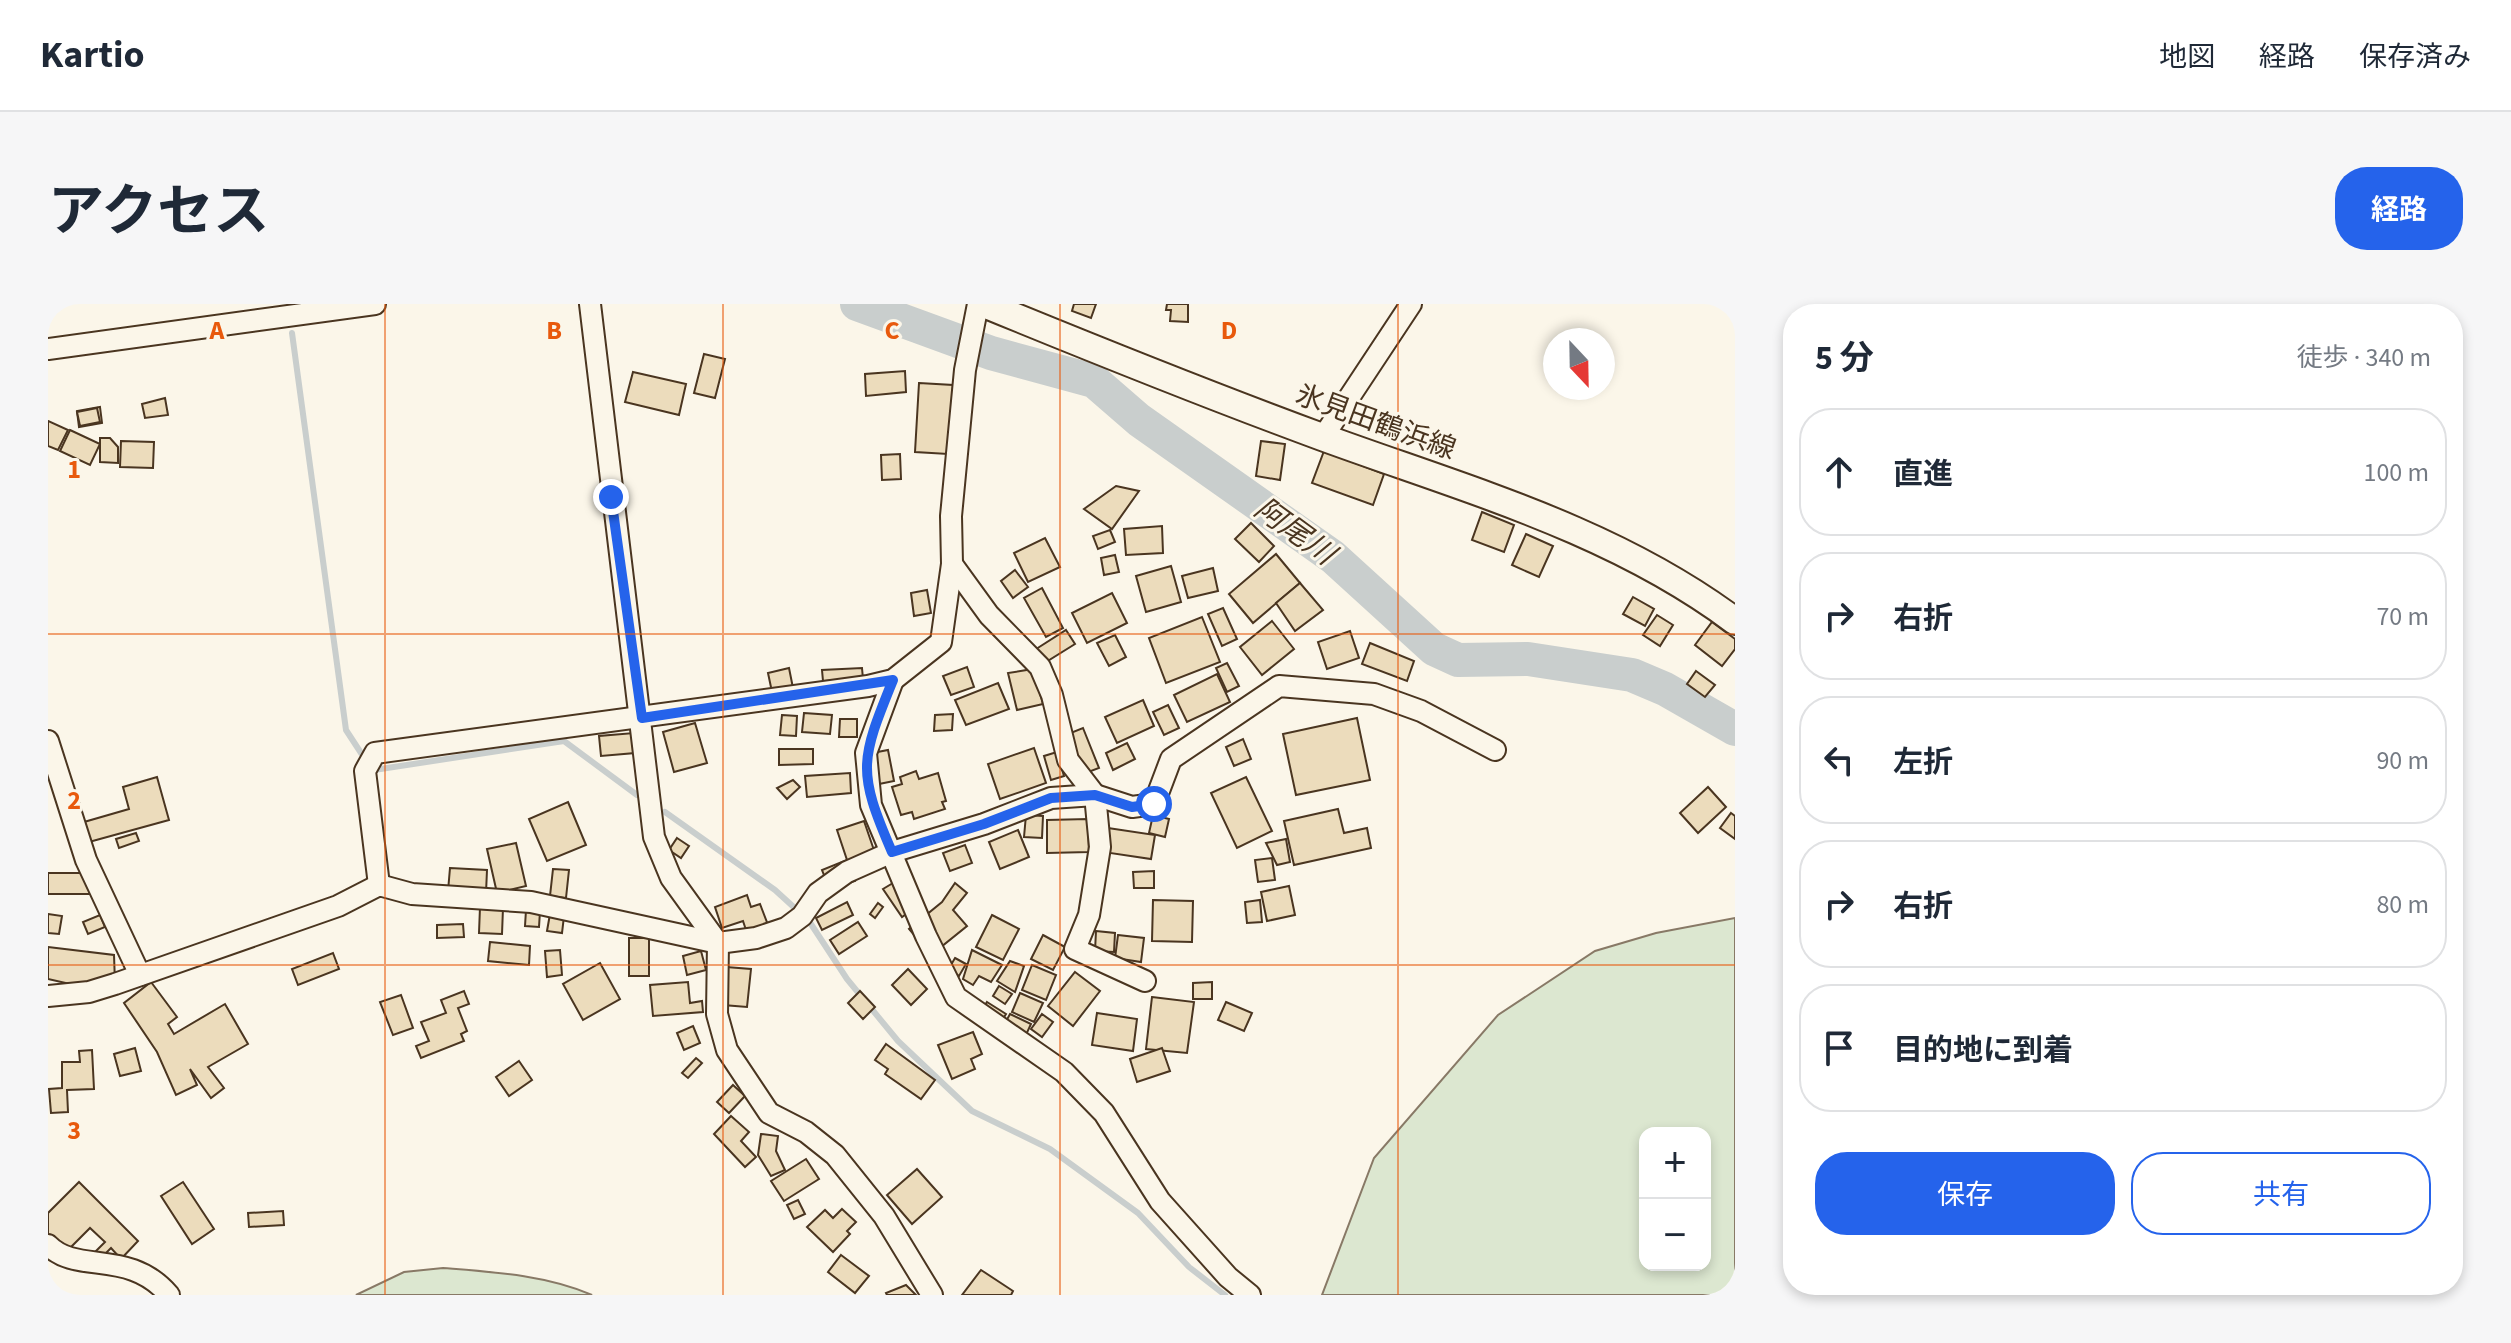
<!DOCTYPE html>
<html lang="ja">
<head>
<meta charset="utf-8">
<style>
	:root { --surface:#fff; --page:#f6f6f7; --text:#1f2937; --muted:#747a83; --line:#e0e1e3; --accent:#2563eb }
	body { margin:0; font-family:"Source Sans 3","Noto Sans JP",sans-serif; background:var(--page); color:var(--text) }
	.controls { position:absolute; right:24px; bottom:24px; display:grid; overflow:hidden; border-radius:16px; box-shadow:0 4px 12px #0003 }
	.controls button { width:72px; height:72px; display:grid; place-items:center; padding:0; border:0; border-bottom:2px solid var(--line); background:var(--surface); color:var(--text); font:40px sans-serif }
	.compass { position:absolute; left:1495px; top:24px; width:72px; height:72px; border-radius:50%; background:var(--surface); box-shadow:0 4px 12px #0003; rotate:158deg }
	.stop { position:absolute; width:24px; height:24px; margin:-18px; border:6px solid #2563eb; border-radius:50%; background:#fff }
	.stop.end { background:#2563eb; border-color:#fff; box-shadow:0 2px 8px #0008 }
	.list { margin:0; padding:0; list-style:none }
	h2 { display:flex; justify-content:space-between; align-items:center; height:104px; margin:0; padding:0 32px; font-size:34px }
	h2 small { font-size:26px; font-weight:400; color:var(--muted) }
	.list li { display:grid; grid-template-columns:52px 1fr auto; gap:24px; align-items:center; box-sizing:border-box; height:128px; margin:0 16px 16px; padding:0 16px; border:2px solid var(--line); border-radius:32px }
	.list b { display:block; font-size:30px; white-space:nowrap }
	.list em { font-size:26px; font-style:normal; color:var(--muted) }
	.actions { display:flex; gap:16px; padding:24px 32px }
	.actions a { flex:1; padding:18px 0; border:2px solid var(--accent); border-radius:32px; text-align:center; font-size:28px; color:var(--accent) }
	.actions .main { background:var(--accent); color:#fff }
	.icon { flex:none; width:44px; height:44px; fill:none; stroke:currentColor; stroke-width:2; stroke-linecap:round; stroke-linejoin:round }
	.map { position:relative; flex:none; width:1687px; height:991px; overflow:hidden; border-radius:32px }
	header { display:flex; align-items:center; gap:48px; box-sizing:border-box; height:112px; padding:0 40px; background:var(--surface); border-bottom:2px solid var(--line) }
	header strong { font-size:38px }
	nav { display:flex; gap:44px; margin-inline-start:auto; font-size:28px }
	.intro { display:flex; align-items:center; justify-content:space-between; box-sizing:border-box; height:192px; padding:0 48px }
	h1 { margin:0; font-size:56px }
	.button { padding:20px 36px; border-radius:32px; background:var(--accent); color:#fff; font-size:28px; font-weight:700 }
	main { display:flex; gap:48px; padding:0 48px }
	aside { flex:1; background:var(--surface); border-radius:32px; box-shadow:0 4px 12px #0003 }
	.map>svg:first-child { display:block }
</style>
</head>
<body>
<header>
<strong>Kartio</strong>
<nav><a>地図</a><a>経路</a><a>保存済み</a></nav>
</header>
<div class="intro"><h1>アクセス</h1><a class="button">経路</a></div>
<main>
<div class="map">
<svg width="1687" height="991" viewBox="0 0 1687 991">
	<rect width="100%" height="100%" fill="#fbf6e9"/>
	<g fill="#dce7d0" stroke="#887966" stroke-width="2" fill-rule="evenodd">
		<path d="M1687,614V991H1274L1326,854L1450,711L1547,647L1608,629ZM1597,829H1657V961H1597Z"/>
		<path d="M395,964C445,968 498,971 544,991H308L356,968Z"/>
	</g>
	<g fill="none" stroke-linecap="round" stroke-linejoin="round">
		<g stroke="#c9cecd" stroke-width="6">
			<polyline points="244,29 298,426 313,449"/>
			<polyline points="326,466 516,437 589,491"/>
			<polyline points="617,508 727,586 761,617 799,675 850,737 924,807 1002,845 1090,909 1141,963 1177,991"/>
		</g>
		<polyline stroke="#c9cecd" stroke-width="34" points="809,0 943,49 1046,77 1091,116 1285,253 1386,345 1410,356 1480,355 1584,371 1617,385 1687,425"/>
	</g>
	<g fill="#ecdcbc" stroke="#4a3520" stroke-width="2">
		<polygon points="1026,0 1048,0 1043,14 1024,7"/>
		<polygon points="1119,0 1140,0 1140,18 1122,17 1123,6 1118,6"/>
		<polygon points="656,50 677,55 667,94 646,89"/>
		<polygon points="857,67 858,88 818,92 817,70"/>
		<polygon points="585,68 638,80 631,111 577,98"/>
		<polygon points="871,79 905,81 900,150 867,148"/>
		<polygon points="117,94 120,111 97,114 94,100"/>
		<polygon points="52,103 54,119 31,123 29,107"/>
		<polygon points="49,104 52,118 32,122 29,108"/>
		<polygon points="0,117 20,126 10,146 0,142"/>
		<polygon points="22,126 52,140 42,161 12,147"/>
		<polygon points="52,134 62,134 70,143 70,159 52,158"/>
		<polygon points="73,137 106,138 105,164 72,163"/>
		<polygon points="1213,137 1237,140 1232,176 1208,172"/>
		<polygon points="1276,147 1336,170 1325,201 1264,179"/>
		<polygon points="852,150 853,175 834,176 833,151"/>
		<polygon points="1068,182 1091,187 1064,225 1036,205"/>
		<polygon points="1434,208 1466,221 1456,248 1424,236"/>
		<polygon points="1203,219 1226,242 1211,258 1187,235"/>
		<polygon points="1114,222 1115,249 1078,251 1076,225"/>
		<polygon points="1062,226 1067,238 1050,245 1045,232"/>
		<polygon points="1478,230 1505,242 1491,273 1464,261"/>
		<polygon points="997,234 1012,263 980,278 966,249"/>
		<polygon points="1228,250 1252,279 1205,319 1181,290"/>
		<polygon points="1067,251 1071,268 1056,271 1053,254"/>
		<polygon points="1123,262 1133,298 1098,308 1088,272"/>
		<polygon points="1165,264 1170,287 1140,294 1134,272"/>
		<polygon points="967,266 980,283 965,294 953,277"/>
		<polygon points="1252,279 1275,306 1247,327 1228,299"/>
		<polygon points="994,284 1015,324 998,333 976,294"/>
		<polygon points="879,286 883,309 866,312 863,289"/>
		<polygon points="1064,289 1079,319 1039,339 1024,309"/>
		<polygon points="1585,293 1606,305 1597,322 1575,310"/>
		<polygon points="1175,304 1189,335 1174,342 1160,310"/>
		<polygon points="1609,311 1625,321 1612,342 1595,331"/>
		<polygon points="1154,313 1172,358 1118,379 1101,334"/>
		<polygon points="1224,317 1246,345 1214,371 1192,343"/>
		<polygon points="1664,318 1687,335 1687,345 1674,362 1647,341"/>
		<polygon points="1018,326 1027,340 998,358 985,347"/>
		<polygon points="1302,327 1311,354 1279,365 1270,338"/>
		<polygon points="1067,331 1078,353 1061,362 1049,339"/>
		<polygon points="1322,339 1366,357 1359,377 1314,360"/>
		<polygon points="1179,359 1191,382 1179,388 1168,364"/>
		<polygon points="919,363 926,383 903,391 895,372"/>
		<polygon points="741,364 745,384 724,388 720,369"/>
		<polygon points="814,364 815,375 775,377 774,366"/>
		<polygon points="985,365 995,400 969,406 960,369"/>
		<polygon points="1648,367 1667,381 1657,393 1639,380"/>
		<polygon points="1169,370 1182,398 1139,418 1126,391"/>
		<polygon points="950,379 961,405 918,421 907,396"/>
		<polygon points="1095,396 1106,422 1069,439 1057,413"/>
		<polygon points="1120,401 1131,424 1116,431 1105,408"/>
		<polygon points="756,409 784,411 782,430 754,428"/>
		<polygon points="905,410 904,426 886,427 887,411"/>
		<polygon points="734,411 749,412 748,432 732,431"/>
		<polygon points="1309,414 1322,476 1248,491 1235,430"/>
		<polygon points="792,415 809,415 809,433 791,433"/>
		<polygon points="647,419 659,459 626,468 615,428"/>
		<polygon points="1035,424 1051,464 1035,470 1020,430"/>
		<polygon points="586,429 587,449 553,452 551,432"/>
		<polygon points="1195,435 1203,455 1186,462 1178,443"/>
		<polygon points="1079,439 1087,455 1065,466 1058,449"/>
		<polygon points="986,444 998,479 952,495 940,460"/>
		<polygon points="731,445 765,445 765,460 731,461"/>
		<polygon points="840,446 846,477 826,481 819,450"/>
		<polygon points="1009,448 1016,472 1003,476 996,452"/>
		<polygon points="868,467 871,475 890,469 898,497 894,498 897,505 866,515 864,508 853,511 844,483 854,480 852,473"/>
		<polygon points="802,469 803,489 759,493 757,472"/>
		<polygon points="109,473 121,516 41,538 36,518 81,505 75,483"/>
		<polygon points="1198,473 1224,527 1189,544 1163,489"/>
		<polygon points="745,476 752,483 739,495 729,484"/>
		<polygon points="1660,483 1678,503 1650,529 1632,509"/>
		<polygon points="520,498 538,541 499,557 481,515"/>
		<polygon points="1290,505 1296,529 1319,524 1323,544 1246,561 1236,517"/>
		<polygon points="1683,509 1687,512 1687,535 1672,524"/>
		<polygon points="978,511 995,512 994,534 976,533"/>
		<polygon points="1105,511 1121,515 1117,533 1101,529"/>
		<polygon points="1040,515 1041,548 999,549 999,516"/>
		<polygon points="816,517 828,552 801,561 807,577 782,586 774,566 799,556 789,526"/>
		<polygon points="1060,524 1107,531 1103,555 1062,549"/>
		<polygon points="970,526 981,553 952,565 941,538"/>
		<polygon points="88,529 91,537 71,544 68,535"/>
		<polygon points="629,534 641,542 633,554 621,546"/>
		<polygon points="1238,535 1242,558 1229,561 1218,539"/>
		<polygon points="468,539 478,582 449,589 439,545"/>
		<polygon points="917,541 924,559 902,567 895,549"/>
		<polygon points="1224,554 1227,576 1210,578 1207,556"/>
		<polygon points="402,564 439,566 438,589 400,587"/>
		<polygon points="505,565 521,566 518,594 502,592"/>
		<polygon points="1106,567 1106,584 1086,584 1085,568"/>
		<rect x="0" y="569" width="42" height="21"/>
		<polygon points="850,576 868,603 854,613 835,585"/>
		<polygon points="907,579 919,589 905,606 919,622 883,651 861,625 894,598"/>
		<polygon points="1241,582 1247,611 1219,617 1213,588"/>
		<polygon points="699,591 703,603 712,600 720,621 699,629 695,617 674,624 667,603"/>
		<polygon points="1105,596 1145,597 1144,638 1104,637"/>
		<polygon points="1212,596 1214,618 1199,619 1197,598"/>
		<polygon points="799,598 805,611 774,626 768,614"/>
		<polygon points="830,599 835,603 827,614 822,610"/>
		<polygon points="432,603 455,604 454,630 431,629"/>
		<polygon points="478,606 492,607 491,623 477,622"/>
		<polygon points="0,610 14,612 11,630 0,629"/>
		<polygon points="502,610 516,612 514,629 499,627"/>
		<polygon points="52,611 57,623 40,630 35,618"/>
		<polygon points="944,611 971,625 955,656 928,643"/>
		<polygon points="810,618 819,632 791,650 782,636"/>
		<polygon points="415,620 416,633 389,634 389,621"/>
		<polygon points="1048,627 1067,629 1066,648 1047,647"/>
		<polygon points="995,631 1017,643 1005,666 983,655"/>
		<polygon points="1070,631 1096,634 1093,658 1067,654"/>
		<rect x="581" y="634" width="20" height="38"/>
		<polygon points="442,638 482,642 481,661 440,657"/>
		<polygon points="0,643 66,651 67,679 22,680 0,675"/>
		<polygon points="512,646 514,671 499,673 497,647"/>
		<polygon points="924,646 954,661 943,678 931,672 925,681 915,675"/>
		<polygon points="653,647 658,666 639,671 635,652"/>
		<polygon points="285,649 291,665 250,681 244,665"/>
		<polygon points="907,654 918,660 911,672 900,666"/>
		<polygon points="962,657 976,662 967,688 949,677"/>
		<polygon points="552,659 572,695 535,716 515,680"/>
		<polygon points="984,661 1008,671 998,696 974,686"/>
		<polygon points="678,663 703,665 699,703 675,701"/>
		<polygon points="860,665 879,685 863,701 844,681"/>
		<polygon points="1027,668 1052,687 1025,722 1000,702"/>
		<polygon points="103,678 129,713 120,720 126,730 177,700 200,740 160,763 176,784 163,794 142,765 149,781 128,791 109,748 76,699"/>
		<polygon points="640,678 642,699 654,697 655,708 605,712 602,681"/>
		<polygon points="1164,678 1164,695 1145,695 1145,679"/>
		<polygon points="951,682 964,690 957,700 945,692"/>
		<polygon points="416,687 421,700 410,704 419,727 413,730 416,737 373,754 368,742 381,737 373,718 398,709 393,696"/>
		<polygon points="812,687 827,703 815,715 800,699"/>
		<polygon points="972,689 995,699 986,718 964,708"/>
		<polygon points="353,691 365,724 345,731 332,698"/>
		<polygon points="1104,693 1146,698 1139,749 1098,745"/>
		<polygon points="939,698 958,710 953,718 934,706"/>
		<polygon points="1178,698 1204,709 1196,727 1170,716"/>
		<polygon points="1049,709 1089,715 1085,747 1044,741"/>
		<polygon points="962,710 983,720 977,733 955,723"/>
		<polygon points="994,710 1005,718 994,733 983,725"/>
		<polygon points="645,722 652,739 636,746 629,729"/>
		<polygon points="925,728 934,750 923,755 927,765 904,775 890,741"/>
		<polygon points="838,740 887,776 873,795 837,770 840,765 827,756"/>
		<polygon points="87,744 93,767 72,772 66,750"/>
		<polygon points="1114,744 1122,767 1089,778 1082,755"/>
		<polygon points="44,746 46,785 19,786 20,808 3,809 1,785 14,784 14,758 32,758 31,747"/>
		<polygon points="648,754 654,759 640,774 634,769"/>
		<polygon points="471,757 484,776 461,792 448,773"/>
		<polygon points="685,781 697,792 681,809 669,798"/>
		<polygon points="683,812 701,828 693,837 708,853 697,863 666,830"/>
		<polygon points="713,830 730,832 728,847 737,866 723,872 710,851"/>
		<polygon points="758,855 771,875 736,897 723,877"/>
		<polygon points="869,865 894,893 864,920 839,891"/>
		<polygon points="31,878 90,937 73,955 63,944 52,955 46,949 57,938 42,924 18,948 0,930 0,909"/>
		<polygon points="135,878 166,925 144,940 113,892"/>
		<polygon points="750,896 757,910 746,915 739,901"/>
		<polygon points="794,905 808,918 799,927 802,930 785,948 759,923 777,906 785,914"/>
		<polygon points="235,907 236,921 201,923 200,909"/>
		<polygon points="793,951 821,972 807,989 780,968"/>
		<polygon points="933,966 965,987 963,991 914,991"/>
		<polygon points="858,981 868,991 839,991 838,989"/>
	</g>
	<g fill="none" stroke-linecap="round" stroke-linejoin="round">
		<defs>
			<g id="minor">
				<polyline points="542,0 606,533 623,574 670,639 669,710 679,746 721,809 758,828 787,851 836,912 884,991"/>
				<polyline points="0,45 327,0"/>
				<polyline points="1275,133 1363,0"/>
				<polyline points="904,260 941,311 992,363 1004,391 1020,456 1047,491 1052,543 1041,611 1027,645 1097,677"/>
				<polyline points="845,376 818,449 823,501 878,632 908,693 1016,768 1056,809 1112,897 1180,973 1202,991"/>
				<polyline points="0,437 38,556 92,671"/>
				<polyline points="331,581 317,467 327,449 820,382 845,376 893,338 904,260 903,212 917,66 930,0"/>
				<polyline points="0,692 41,688 67,680 290,602 331,581 364,590 483,598 670,639 708,634 738,624 754,612 770,589 799,568 844,548 936,520 1003,494 1047,491 1084,503 1106,500 1123,455 1231,382 1326,390 1373,407 1447,446"/>
				<path d="M0,941C29,971 81,944 121,991"/>
			</g>
			<path id="major" d="M936,0C1048,46 1160,91 1274,133C1416,185 1564,225 1687,317"/>
		</defs>
		<use href="#minor" stroke="#4a3520" stroke-width="24"/>
		<use href="#major" stroke="#4a3520" stroke-width="30"/>
		<use href="#minor" stroke="#fbf6e9" stroke-width="20"/>
		<use href="#major" stroke="#fbf6e9" stroke-width="26"/>
	</g>
	<g fill="none" stroke-linecap="round" stroke-linejoin="round">
		<path stroke="#2563eb" stroke-width="10" d="M563,193L594,414L845,376C812,457 809,467 844,548L936,520L1003,494L1047,491L1084,503L1106,500"/>
	</g>
	<path fill="none" stroke="#e8590c" stroke-width="2" stroke-opacity="0.55" d="M337,0V991M675,0V991M1012,0V991M1350,0V991M0,330H1687M0,661H1687"/>
	<g text-anchor="middle" stroke-width="6" stroke-linejoin="round" paint-order="stroke">
		<g font-size="28" fill="#4a3520" stroke="#fbf6e9">
			<text transform="translate(1328 117) rotate(20)" y="10">氷見田鶴浜線</text>
		</g>
		<g font-size="30" font-style="italic" fill="#4a3520" stroke="#fbf6e9">
			<text transform="translate(1247 227) rotate(36)" y="10">阿尾川</text>
		</g>
	</g>
	<g font-size="26" text-anchor="middle" font-weight="bold" fill="#e8590c" stroke="#fbf6e9" stroke-width="6" stroke-linejoin="round" paint-order="stroke">
		<text x="169" y="35">A</text>
		<text x="506" y="35">B</text>
		<text x="844" y="35">C</text>
		<text x="1181" y="35">D</text>
		<text x="26" y="174">1</text>
		<text x="26" y="505">2</text>
		<text x="26" y="835">3</text>
	</g>
</svg>
<div class="controls">
<button>+</button>
<button>−</button>
</div>
<svg class="compass" viewBox="-18 -18 36 36"><path d="M0-13l5 13h-10z" fill="#e53935"/><path d="M0 13l5-13h-10z" fill="#747a83"/></svg>
<div class="stop" style="left:1106px;top:500px"></div>
<div class="stop end" style="left:563px;top:193px"></div>
</div>
<aside>
<h2>5 分<small>徒歩 · 340 m</small></h2>
<ul class="list">
<li><svg class="icon" aria-label="ahead" viewBox="0 0 24 24"><path d="M12 20V5M6 11l6-6 6 6"/></svg><div><b>直進</b></div><em>100 m</em></li>
<li><svg class="icon" aria-label="right" viewBox="0 0 24 24"><path d="M7 20v-9h11M14 6l5 5-5 5"/></svg><div><b>右折</b></div><em>70 m</em></li>
<li><svg class="icon" aria-label="left" viewBox="0 0 24 24"><path d="M17 20v-9H6M10 6l-5 5 5 5"/></svg><div><b>左折</b></div><em>90 m</em></li>
<li><svg class="icon" aria-label="right" viewBox="0 0 24 24"><path d="M7 20v-9h11M14 6l5 5-5 5"/></svg><div><b>右折</b></div><em>80 m</em></li>
<li><svg class="icon" aria-label="arrive" viewBox="0 0 24 24"><path d="M6 21V4h12l-3 4 3 4H6"/></svg><div><b>目的地に到着</b></div></li>
</ul>
<div class="actions"><a class="main">保存</a><a>共有</a></div>
</aside>
</main>
</body>
</html>
